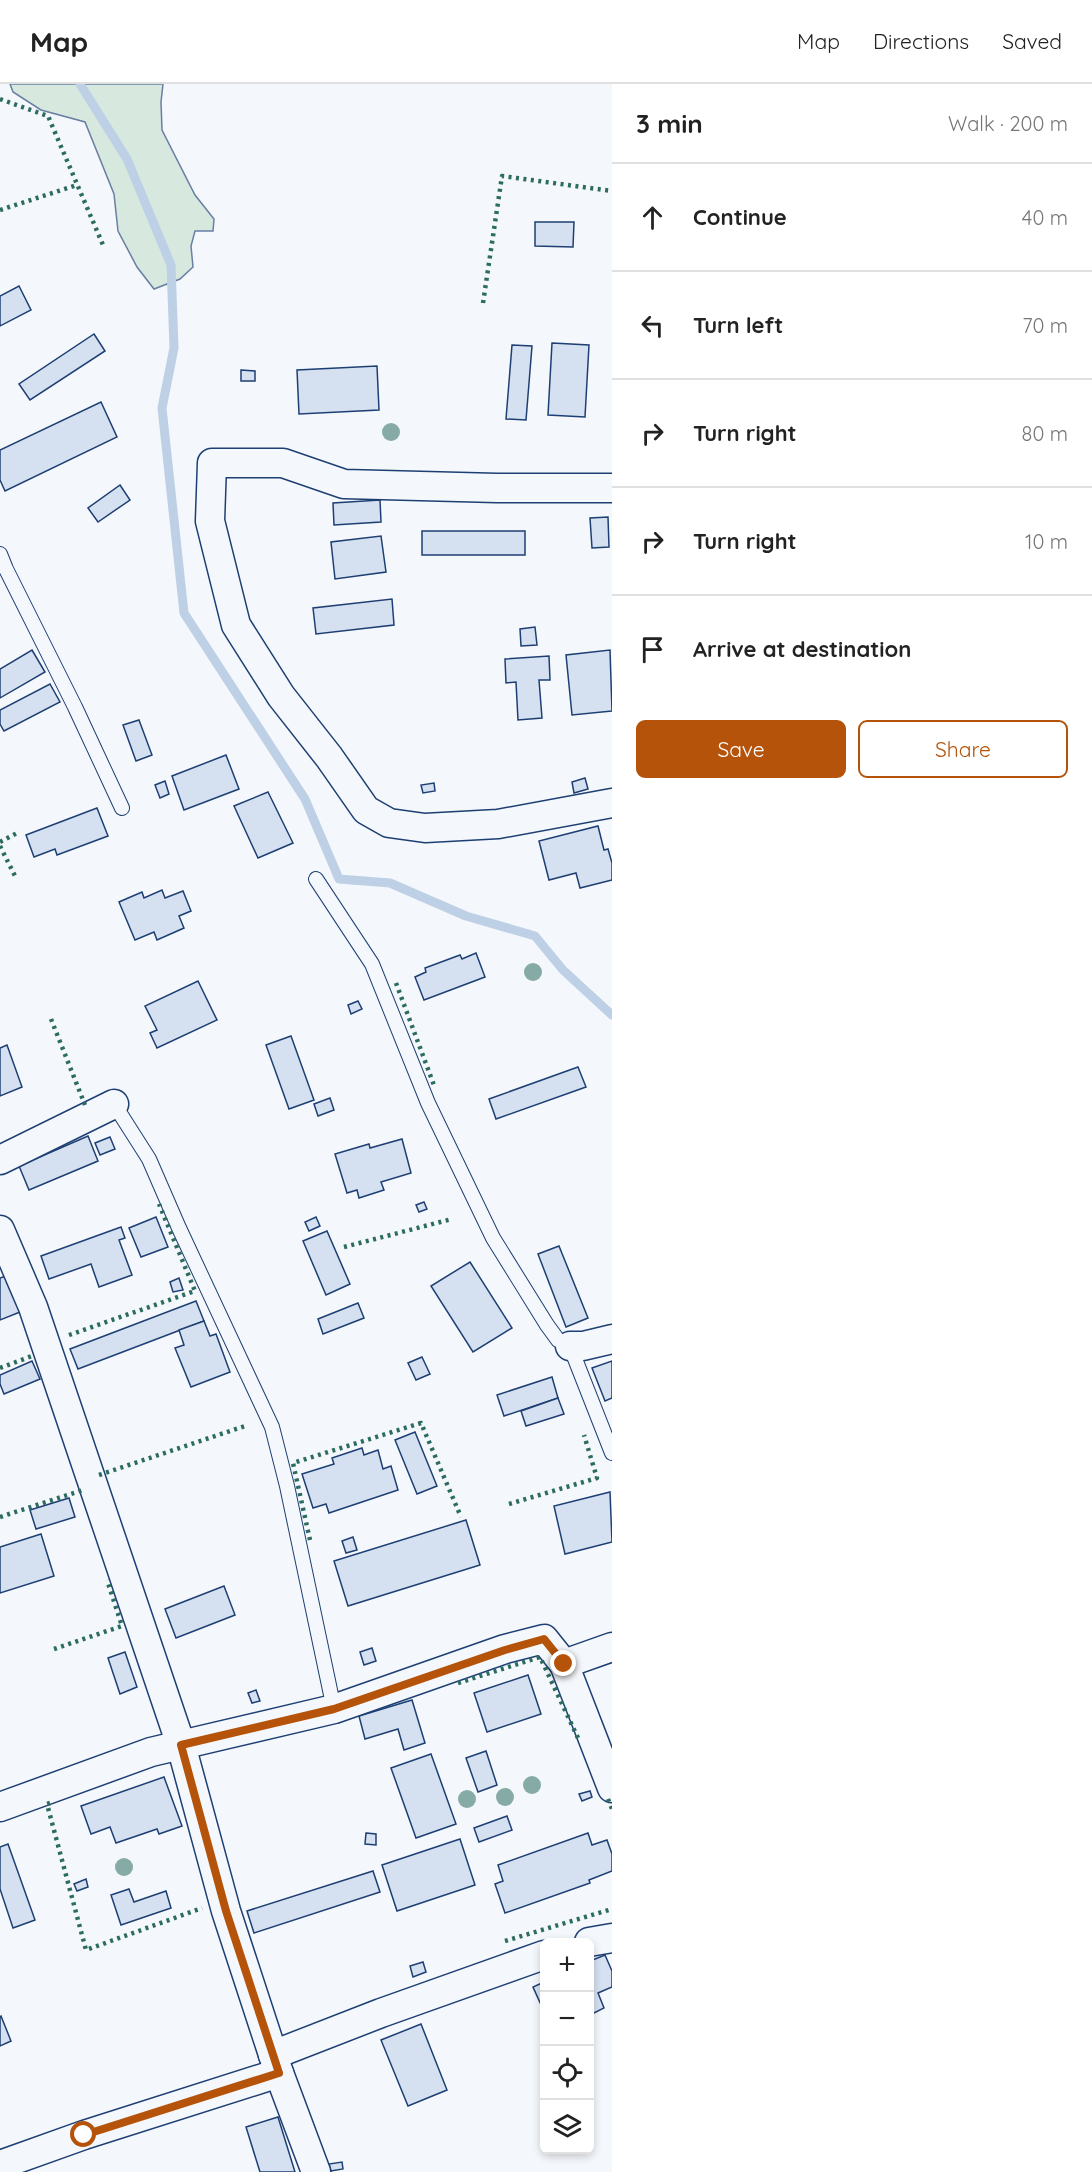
<!DOCTYPE html>
<html lang="en">
<head>
<meta charset="utf-8">
<style>
	:root { --surface:#fff; --page:#f6f6f6; --text:#222; --muted:#767676; --line:#e0e0e0; --accent:#b45309 }
	body { margin:0; font-family:Quicksand,sans-serif; background:var(--page); color:var(--text) }
	.controls { position:absolute; right:18px; bottom:18px; display:grid; overflow:hidden; border-radius:9px; box-shadow:0 3px 9px #0003 }
	.controls button { width:54px; height:54px; display:grid; place-items:center; padding:0; border:0; border-bottom:2px solid var(--line); background:var(--surface); color:var(--text); font:30px sans-serif }
	.stop { position:absolute; width:18px; height:18px; margin:-14px; border:4px solid #b45309; border-radius:50%; background:#fff }
	.stop.end { background:#b45309; border-color:#fff; box-shadow:0 2px 6px #0008 }
	.list { margin:0; padding:0; list-style:none }
	h2 { display:flex; justify-content:space-between; align-items:center; height:78px; margin:0; padding:0 24px; font-size:26px }
	h2 small { font-size:20px; font-weight:400; color:var(--muted) }
	.list li { display:grid; grid-template-columns:39px 1fr auto; gap:18px; align-items:center; box-sizing:border-box; height:108px; padding:0 24px; border-top:2px solid var(--line) }
	.list b { display:block; font-size:22px; white-space:nowrap }
	.list em { font-size:20px; font-style:normal; color:var(--muted) }
	.actions { display:flex; gap:12px; padding:18px 24px }
	.actions a { flex:1; padding:14px 0; border:2px solid var(--accent); border-radius:9px; text-align:center; font-size:21px; color:var(--accent) }
	.actions .main { background:var(--accent); color:#fff }
	.icon { flex:none; width:33px; height:33px; fill:none; stroke:currentColor; stroke-width:2; stroke-linecap:round; stroke-linejoin:round }
	.map { position:relative; flex:none; width:612px; height:2088px; overflow:hidden }
	header { display:flex; align-items:center; gap:36px; box-sizing:border-box; height:84px; padding:0 30px; background:var(--surface); border-bottom:2px solid var(--line) }
	header strong { font-size:28px }
	nav { display:flex; gap:33px; margin-inline-start:auto; font-size:21px }
	main { display:flex }
	aside { flex:1; background:var(--surface) }
	.map>svg:first-child { display:block }
</style>
</head>
<body>
<header>
<strong>Map</strong>
<nav><a>Map</a><a>Directions</a><a>Saved</a></nav>
</header>
<main>
<div class="map">
<svg width="612" height="2088" viewBox="0 0 612 2088">
	<rect width="100%" height="100%" fill="#f4f7fb"/>
	<polygon fill="#d7e8df" stroke="#687fa3" stroke-width="1.5" points="10,0 163,0 161,18 162,46 195,111 214,135 213,147 195,147 191,162 193,183 180,195 154,205 137,183 118,147 114,110 85,38 41,26 13,8"/>
	<g fill="none" stroke-linecap="round" stroke-linejoin="round">
		<polyline stroke="#bed0e5" stroke-width="9" points="80,0 127,75 171,181 174,264 162,324 184,529 305,715 339,795 390,799 466,832 535,852 563,886 612,931"/>
	</g>
	<g fill="#d5e0f0" stroke="#1d3f73" stroke-width="1.5">
		<polygon points="535,138 574,138 573,163 535,162"/>
		<polygon points="19,202 31,226 0,242 0,212"/>
		<polygon points="94,250 105,267 30,316 19,300"/>
		<polygon points="552,259 589,261 585,333 548,331"/>
		<polygon points="512,261 532,262 526,336 506,335"/>
		<polygon points="377,282 379,326 299,330 297,286"/>
		<polygon points="241,286 255,287 255,297 241,297"/>
		<polygon points="101,318 117,353 5,407 0,396 0,366"/>
		<polygon points="120,401 130,416 98,438 88,424"/>
		<polygon points="380,416 381,438 334,441 333,419"/>
		<polygon points="608,433 609,463 592,464 590,434"/>
		<rect x="422" y="447" width="103" height="24"/>
		<polygon points="381,452 386,488 335,495 331,458"/>
		<polygon points="392,515 394,541 316,550 313,524"/>
		<polygon points="535,543 537,561 521,562 520,545"/>
		<polygon points="32,566 45,588 0,614 0,585"/>
		<polygon points="610,566 612,627 572,631 566,571"/>
		<polygon points="549,572 550,596 539,596 542,634 518,636 516,598 506,599 505,575"/>
		<polygon points="50,600 60,618 4,647 0,640 0,626"/>
		<polygon points="139,636 152,671 136,677 123,641"/>
		<polygon points="226,671 239,705 184,726 172,692"/>
		<polygon points="585,694 588,705 574,709 572,698"/>
		<polygon points="165,697 169,710 160,714 155,701"/>
		<polygon points="434,699 435,707 423,709 421,701"/>
		<polygon points="268,708 293,759 258,774 234,722"/>
		<polygon points="97,724 108,752 57,771 55,765 34,773 26,751"/>
		<polygon points="598,742 604,766 608,765 612,779 612,796 580,804 576,789 549,796 539,757"/>
		<polygon points="162,806 165,814 183,807 191,827 179,832 184,844 157,856 154,848 135,856 119,818 142,808 144,814"/>
		<polygon points="476,869 485,893 424,916 415,893 426,888 425,884 460,871 462,875"/>
		<polygon points="198,897 217,936 157,964 150,949 157,946 145,922"/>
		<polygon points="358,917 362,925 351,930 348,921"/>
		<polygon points="291,952 314,1016 289,1025 266,961"/>
		<polygon points="7,961 22,1003 0,1012 0,964"/>
		<polygon points="578,983 586,1003 496,1035 489,1015"/>
		<polygon points="330,1014 334,1026 318,1032 314,1020"/>
		<polygon points="88,1052 98,1077 29,1106 19,1082"/>
		<polygon points="110,1053 115,1065 100,1071 95,1059"/>
		<polygon points="402,1055 411,1089 381,1098 384,1106 359,1114 357,1106 347,1109 335,1070 369,1060 370,1064"/>
		<polygon points="424,1118 427,1125 419,1128 416,1121"/>
		<polygon points="156,1133 168,1163 141,1173 129,1144"/>
		<polygon points="316,1133 320,1142 309,1147 305,1138"/>
		<polygon points="121,1143 125,1154 119,1156 132,1191 99,1203 91,1180 49,1195 41,1172"/>
		<polygon points="327,1147 350,1200 326,1211 303,1157"/>
		<polygon points="559,1162 588,1234 566,1243 538,1170"/>
		<polygon points="470,1178 512,1244 473,1268 431,1202"/>
		<polygon points="6,1192 20,1228 0,1236 0,1194"/>
		<polygon points="179,1194 183,1206 173,1208 170,1198"/>
		<polygon points="196,1217 204,1237 78,1285 70,1265"/>
		<polygon points="358,1219 364,1234 323,1250 318,1235"/>
		<polygon points="204,1237 210,1252 216,1250 230,1288 191,1303 175,1264 184,1261 179,1246"/>
		<polygon points="422,1273 430,1290 416,1296 408,1279"/>
		<polygon points="32,1277 40,1295 4,1310 0,1300 0,1291"/>
		<polygon points="612,1277 612,1314 605,1317 592,1284"/>
		<polygon points="552,1293 558,1314 504,1332 497,1311"/>
		<polygon points="558,1314 564,1330 526,1342 521,1327"/>
		<polygon points="415,1348 437,1402 417,1410 395,1356"/>
		<polygon points="362,1364 364,1371 378,1366 383,1385 391,1382 398,1406 329,1429 326,1420 313,1424 302,1390 334,1380 332,1374"/>
		<polygon points="610,1408 612,1458 565,1470 554,1422"/>
		<polygon points="69,1414 75,1433 36,1445 30,1426"/>
		<polygon points="466,1436 480,1481 348,1522 334,1477"/>
		<polygon points="41,1450 54,1492 0,1509 0,1463"/>
		<polygon points="353,1453 357,1466 346,1469 342,1457"/>
		<polygon points="224,1502 235,1531 176,1554 165,1525"/>
		<polygon points="372,1564 376,1577 364,1581 360,1568"/>
		<polygon points="125,1568 137,1603 120,1610 108,1574"/>
		<polygon points="528,1591 541,1630 487,1648 474,1609"/>
		<polygon points="256,1606 260,1617 252,1619 248,1609"/>
		<polygon points="412,1616 425,1659 404,1666 398,1645 365,1655 359,1632"/>
		<polygon points="486,1667 497,1701 478,1708 466,1674"/>
		<polygon points="431,1670 456,1740 416,1754 391,1684"/>
		<polygon points="164,1693 182,1742 159,1750 157,1745 116,1759 110,1743 91,1750 81,1722"/>
		<polygon points="590,1707 592,1713 582,1717 579,1710"/>
		<polygon points="507,1732 512,1746 479,1758 474,1744"/>
		<polygon points="366,1749 376,1750 376,1761 365,1760"/>
		<polygon points="588,1749 592,1761 607,1756 612,1770 612,1787 589,1796 590,1799 505,1829 495,1800 503,1797 498,1781"/>
		<polygon points="460,1755 475,1801 397,1827 382,1781"/>
		<polygon points="8,1760 35,1836 13,1844 0,1805 0,1763"/>
		<polygon points="373,1787 380,1808 254,1849 247,1827"/>
		<polygon points="86,1795 88,1803 77,1807 74,1800"/>
		<polygon points="129,1805 134,1818 166,1807 171,1824 121,1841 111,1811"/>
		<polygon points="605,1871 612,1887 612,1903 598,1909 604,1924 590,1931 590,1877"/>
		<polygon points="423,1878 426,1888 413,1893 410,1882"/>
		<polygon points="544,1898 544,1922 542,1923 533,1903"/>
		<polygon points="1,1932 11,1957 0,1962 0,1933"/>
		<polygon points="421,1940 447,2006 408,2022 381,1956"/>
		<polygon points="278,2033 295,2088 260,2088 246,2043"/>
		<polygon points="342,2078 343,2085 331,2087 329,2080"/>
	</g>
	<g fill="none" stroke-linecap="round" stroke-linejoin="round">
		<defs>
			<g id="service">
				<polyline points="0,470 6,485 75,623 122,724"/>
				<polyline points="316,795 372,880 428,1019 493,1154 547,1241 558,1256 570,1262 612,1369"/>
				<polyline points="114,1020 149,1075 179,1144 272,1343 287,1402 334,1625"/>
			</g>
			<g id="minor">
				<polyline points="612,404 497,404 344,400 283,379 212,379 210,437 236,541 281,612 329,673 366,726 389,739 425,744 498,740 612,719"/>
				<polyline points="0,1076 114,1020"/>
				<polyline points="0,1146 33,1223 181,1661 226,1827 279,1989 316,2088"/>
				<polyline points="570,1262 583,1262 612,1255"/>
				<polyline points="564,1580 612,1704"/>
				<polyline points="0,1723 151,1668 334,1625 505,1565 544,1555 564,1580 612,1563"/>
				<polyline points="589,1858 612,1854"/>
				<polyline points="273,1971 381,1929 544,1871"/>
				<polyline points="0,2081 84,2051 279,1989"/>
			</g>
		</defs>
		<use href="#service" stroke="#1d3f73" stroke-width="16"/>
		<use href="#minor" stroke="#1d3f73" stroke-width="31"/>
		<use href="#service" stroke="#f4f7fb" stroke-width="14"/>
		<use href="#minor" stroke="#f4f7fb" stroke-width="28"/>
		<g stroke="#2c6c60" stroke-width="4.5" stroke-dasharray="3 4.5" stroke-linecap="butt">
			<polyline points="0,15 48,32 103,161"/>
			<polyline points="0,126 77,101"/>
			<polyline points="483,219 502,92 612,107"/>
			<polyline points="0,758 19,748"/>
			<polyline points="0,762 15,792"/>
			<polyline points="396,899 435,1004"/>
			<polyline points="51,935 85,1021"/>
			<polyline points="344,1163 452,1135"/>
			<polyline points="69,1251 195,1207 159,1120"/>
			<polyline points="0,1284 32,1272"/>
			<polyline points="99,1391 248,1341"/>
			<polyline points="509,1420 597,1394 584,1351"/>
			<polyline points="0,1433 83,1406 84,1408"/>
			<polyline points="310,1456 293,1379 421,1339 461,1433"/>
			<polyline points="54,1565 122,1542 107,1496"/>
			<polyline points="458,1599 540,1573 578,1654"/>
			<polyline points="608,1715 612,1725"/>
			<polyline points="50,1719 47,1720 86,1866 202,1824"/>
			<polyline points="505,1857 612,1825"/>
		</g>
	</g>
	<g fill="#86aba6">
		<circle cx="391" cy="348" r="9"/>
		<circle cx="533" cy="888" r="9"/>
		<circle cx="532" cy="1701" r="9"/>
		<circle cx="505" cy="1713" r="9"/>
		<circle cx="467" cy="1715" r="9"/>
		<circle cx="124" cy="1783" r="9"/>
	</g>
	<g fill="none" stroke-linecap="round" stroke-linejoin="round">
		<polyline stroke="#b45309" stroke-width="8" points="84,2051 279,1989 226,1827 181,1661 334,1625 505,1566 544,1555 564,1580"/>
	</g>
</svg>
<div class="controls">
<button>+</button>
<button>−</button>
<button><svg class="icon" aria-label="locate" viewBox="0 0 24 24"><circle cx="12" cy="12" r="6"/><path d="M12 2v4M12 18v4M2 12h4M18 12h4"/></svg></button>
<button><svg class="icon" aria-label="layers" viewBox="0 0 24 24"><path d="M12 4l9 5-9 5-9-5zM3 14l9 5 9-5"/></svg></button>
</div>
<div class="stop" style="left:84px;top:2051px"></div>
<div class="stop end" style="left:564px;top:1580px"></div>
</div>
<aside>
<h2>3 min<small>Walk · 200 m</small></h2>
<ul class="list">
<li><svg class="icon" aria-label="ahead" viewBox="0 0 24 24"><path d="M12 20V5M6 11l6-6 6 6"/></svg><div><b>Continue</b></div><em>40 m</em></li>
<li><svg class="icon" aria-label="left" viewBox="0 0 24 24"><path d="M17 20v-9H6M10 6l-5 5 5 5"/></svg><div><b>Turn left</b></div><em>70 m</em></li>
<li><svg class="icon" aria-label="right" viewBox="0 0 24 24"><path d="M7 20v-9h11M14 6l5 5-5 5"/></svg><div><b>Turn right</b></div><em>80 m</em></li>
<li><svg class="icon" aria-label="right" viewBox="0 0 24 24"><path d="M7 20v-9h11M14 6l5 5-5 5"/></svg><div><b>Turn right</b></div><em>10 m</em></li>
<li><svg class="icon" aria-label="arrive" viewBox="0 0 24 24"><path d="M6 21V4h12l-3 4 3 4H6"/></svg><div><b>Arrive at destination</b></div></li>
</ul>
<div class="actions"><a class="main">Save</a><a>Share</a></div>
</aside>
</main>
</body>
</html>
